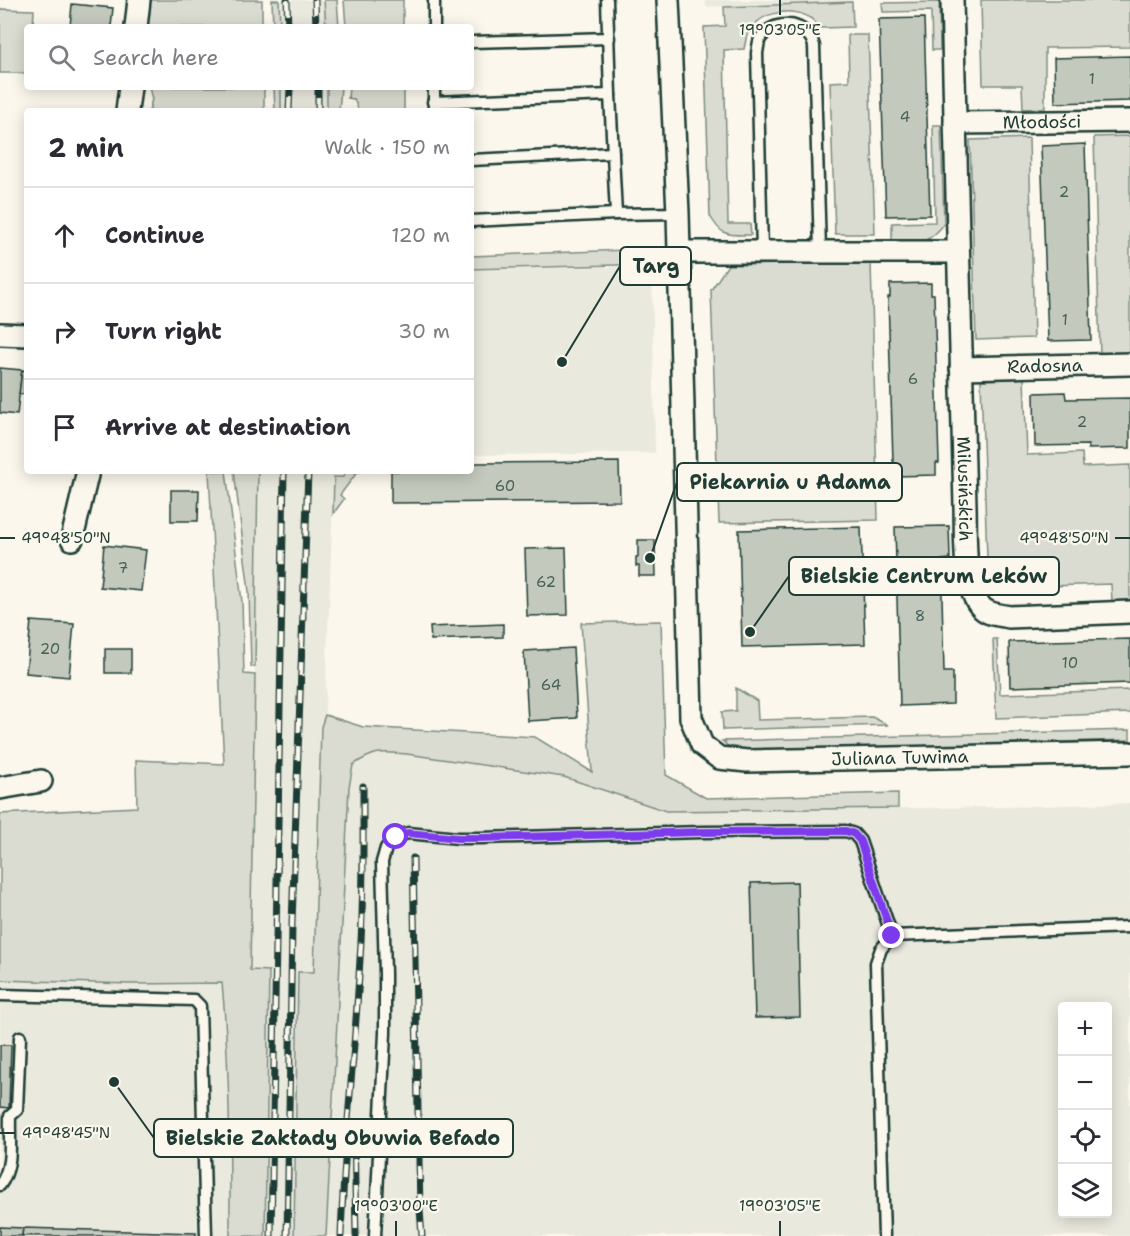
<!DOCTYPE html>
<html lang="en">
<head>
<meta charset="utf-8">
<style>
	:root { --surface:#fff; --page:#f2f2f3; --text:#2b2b33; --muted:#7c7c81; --line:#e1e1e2 }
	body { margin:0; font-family:"Shantell Sans",sans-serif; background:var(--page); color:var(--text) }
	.controls { position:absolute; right:18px; bottom:18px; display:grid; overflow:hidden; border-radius:6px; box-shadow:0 3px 15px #0003 }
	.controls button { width:54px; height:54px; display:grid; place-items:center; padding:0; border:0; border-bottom:2px solid var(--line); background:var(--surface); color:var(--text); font:30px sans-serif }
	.stop { position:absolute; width:18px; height:18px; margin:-14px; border:4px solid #7c3aed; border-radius:50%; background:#fff }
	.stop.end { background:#7c3aed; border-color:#fff; box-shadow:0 2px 6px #0008 }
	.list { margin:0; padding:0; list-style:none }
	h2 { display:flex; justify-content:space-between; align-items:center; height:78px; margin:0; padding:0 24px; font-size:26px }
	h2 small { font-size:20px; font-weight:400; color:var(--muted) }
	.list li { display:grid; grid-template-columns:39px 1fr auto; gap:18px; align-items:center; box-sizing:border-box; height:96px; padding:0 24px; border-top:2px solid var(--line) }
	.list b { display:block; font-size:22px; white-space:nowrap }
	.list em { font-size:20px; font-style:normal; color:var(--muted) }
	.icon { flex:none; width:33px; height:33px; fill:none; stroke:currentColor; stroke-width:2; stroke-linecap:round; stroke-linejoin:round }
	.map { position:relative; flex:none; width:1130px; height:1236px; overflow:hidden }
	.search { position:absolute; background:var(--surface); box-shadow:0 3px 15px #0003; left:24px; top:24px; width:450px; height:66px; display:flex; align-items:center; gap:15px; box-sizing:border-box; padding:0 21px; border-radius:6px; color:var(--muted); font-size:22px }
	.panel { position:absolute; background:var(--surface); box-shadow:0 3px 15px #0003; left:24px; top:108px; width:450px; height:366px; border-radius:6px }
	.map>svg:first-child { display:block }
</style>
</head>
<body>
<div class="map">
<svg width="1130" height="1236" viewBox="0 0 1130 1236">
	<rect width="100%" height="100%" fill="#fbf7ec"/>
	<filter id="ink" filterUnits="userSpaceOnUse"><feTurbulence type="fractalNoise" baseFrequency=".0167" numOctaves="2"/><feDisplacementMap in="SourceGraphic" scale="12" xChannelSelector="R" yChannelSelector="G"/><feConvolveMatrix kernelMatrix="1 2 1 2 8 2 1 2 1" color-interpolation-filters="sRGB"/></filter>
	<g filter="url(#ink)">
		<g fill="#eae9de" fill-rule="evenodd">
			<polygon points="279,0 324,0 326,27 280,27"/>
			<polygon points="705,0 852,0 852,2 706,7"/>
			<rect x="281" y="87" width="46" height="24"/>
			<polygon points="652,266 655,453 471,455 471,270"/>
			<polygon points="258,471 334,471 325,715 321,727 314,972 298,973 294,1236 265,1236 269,972 250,970"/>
			<path d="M380,752L407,754L564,777L666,811L1007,807L1130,803V1236H326L349,787L353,766L366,757ZM1062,1006H1108V1214H1062Z"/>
			<polygon points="0,980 130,984 222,983 226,1035 229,1129 230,1236 0,1236"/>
		</g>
		<g fill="#dbdcd1" stroke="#7d8c82" stroke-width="1.5">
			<polygon points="147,0 262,0 262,27 144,27"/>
			<polygon points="272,0 279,0 280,27 273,27"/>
			<polygon points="324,0 337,0 339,27 326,27"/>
			<polygon points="344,0 403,0 403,27 346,27"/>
			<polygon points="981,0 1130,0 1130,47 1045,48 1045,108 1023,109 1022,85 983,85"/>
			<path d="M852,2L853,27L821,28C817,25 814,20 810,18C790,6 758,12 747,35C746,39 745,44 744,49L724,50L728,224H750L751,235C728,235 722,237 710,216L704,27L725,26L724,7Z"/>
			<polygon points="939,2 940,50 932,50 931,11 883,12 882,3"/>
			<polygon points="0,9 34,10 33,27 27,27 27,73 0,73"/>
			<polygon points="848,35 868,35 875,234 835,234 830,82 849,81"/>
			<polygon points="149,87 264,87 264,111 149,111 152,99"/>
			<polygon points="274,87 281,87 281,111 275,111"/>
			<polygon points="327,87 341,87 339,111 327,111"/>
			<polygon points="349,87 404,87 404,111 359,111 354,99 348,98"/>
			<path d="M933,125H941L944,224C927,246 918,242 892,243V223L935,222Z"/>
			<polygon points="1130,136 1130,355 1100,356 1094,137"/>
			<polygon points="1029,138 1034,338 976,340 970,140"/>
			<polygon points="652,249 652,264 471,269 471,256"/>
			<polygon points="871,263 878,520 719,523 711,290 728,265"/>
			<polygon points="1024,378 1027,455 1082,453 1083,467 1130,465 1130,600 1112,601 1111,584 988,588 981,380"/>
			<path d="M209,471H226L242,602L244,674L255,675L250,970L269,971L265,1236H230C230,1152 230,1067 222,983L130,984L0,980V814L137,807L136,760L224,764Z"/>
			<polygon points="234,471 258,471 255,667 251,667 249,591"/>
			<polygon points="346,471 358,471 340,495 344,499 333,514 334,477 343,477"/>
			<path d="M661,621L666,775L706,798L898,793V808L666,811L564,777L407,754C380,752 376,750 353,765L349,787L326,1236H294L298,972H314L321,727L325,715L363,727L535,737L592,772L581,623Z"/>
			<polygon points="993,639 997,639 1000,694 1130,690 1130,713 996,718"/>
			<polygon points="736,688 757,701 758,720 872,717 888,725 723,730 722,712 736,711"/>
			<polygon points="1130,730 1130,740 743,751 731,749 722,741"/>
		</g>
		<g fill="#c4c9be" stroke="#1f3d34" stroke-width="1.5">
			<polygon points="72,4 113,8 111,27 70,27"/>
			<polygon points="924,18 930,215 886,216 879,19"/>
			<polygon points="1130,56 1130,101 1055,103 1054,58"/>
			<polygon points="1085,144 1091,340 1048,341 1041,146"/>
			<polygon points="931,283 931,294 934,294 939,463 936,463 936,475 895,476 894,461 893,461 888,297 890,297 890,284"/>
			<polygon points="0,368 22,370 17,415 0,413"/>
			<polygon points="22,370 27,371 27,394 19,394"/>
			<polygon points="1065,392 1066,399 1130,398 1130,448 1088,449 1088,445 1035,446 1034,393"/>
			<polygon points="619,462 620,501 391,503 391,471 471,471 471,463"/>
			<polygon points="171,490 199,490 198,521 171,521"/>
			<polygon points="949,526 950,559 941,560 944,672 953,672 953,704 900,706 895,527"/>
			<polygon points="861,527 865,644 742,647 739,530"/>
			<polygon points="638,540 655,540 656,576 639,576 639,566 636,566 636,557 638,557"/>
			<polygon points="104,545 146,550 141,591 100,587"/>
			<polygon points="566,548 568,615 527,616 525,549"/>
			<polygon points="31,621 74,624 69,677 26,673"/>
			<polygon points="503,624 503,637 431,640 430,627"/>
			<polygon points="1130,639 1130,683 1010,687 1009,642"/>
			<polygon points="573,648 577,718 528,721 524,651"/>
			<rect x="105" y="649" width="26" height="24"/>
			<polygon points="797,882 800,1017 755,1018 751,883"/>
			<polygon points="0,1045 11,1045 9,1108 0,1107"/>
			<polygon points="0,1227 23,1228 22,1236 0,1236"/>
			<polygon points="23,1228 196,1233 196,1236 22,1236"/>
		</g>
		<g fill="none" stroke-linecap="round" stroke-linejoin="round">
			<defs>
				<g id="service">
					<polyline points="434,0 434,27"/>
					<polyline points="607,0 610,95 616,214"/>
					<polyline points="471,42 609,38"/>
					<polyline points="434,87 434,111"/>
					<polyline points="433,102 610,95"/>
					<polyline points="471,160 613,153"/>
					<polyline points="471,221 616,214 678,213"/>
					<path d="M762,251L757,53C758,49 758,43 760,39C771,21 798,20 810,37C812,39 813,43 814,46L820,251"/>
					<polyline points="892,936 1130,927"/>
					<polyline points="0,995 194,1000 200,1006 206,1236"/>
					<path d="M0,1185C14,1166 9,1139 10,1116L17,1110L20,1037"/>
					<polyline points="375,1236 385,1033 385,974 382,862 386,848 396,837 408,833 458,838 480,838 702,832 846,831 854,834 860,841 892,936 881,949 876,963 884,1236"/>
				</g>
				<g id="minor">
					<path id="s1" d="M668,0L678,213L691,718L702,745L719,758L747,761L1130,753"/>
					<path id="s2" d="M952,0L965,506C966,535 962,588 982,608C989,615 1001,615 1009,617L1130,612"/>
					<polyline points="136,27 139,0"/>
					<polyline points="127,111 130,87"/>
					<path id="s3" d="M955,123L1130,121"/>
					<polyline points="679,252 958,252"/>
					<polyline points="0,334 27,335"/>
					<path id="s4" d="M961,368L1130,364"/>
					<polyline points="72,539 88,471"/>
					<polyline points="0,788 41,781"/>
				</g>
			</defs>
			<use href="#service" stroke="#1f3d34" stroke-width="15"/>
			<use href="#minor" stroke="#1f3d34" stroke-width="26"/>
			<use href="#service" stroke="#fbf7ec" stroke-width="10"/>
			<use href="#minor" stroke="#fbf7ec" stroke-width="21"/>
			<defs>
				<g id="rail">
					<polyline points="287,0 288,27"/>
					<polyline points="315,0 316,27"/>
					<polyline points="289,111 290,87"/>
					<polyline points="318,111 318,87"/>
					<polyline points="413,858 420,1210 422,1236"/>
					<polyline points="354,1131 356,1236"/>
					<polyline points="271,1236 284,471"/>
					<polyline points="287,1236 292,924 308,471"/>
					<path d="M341,1236C344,1143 355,1051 360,959C364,901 363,844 363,786"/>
				</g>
			</defs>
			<use href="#rail" stroke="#1f3d34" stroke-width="7"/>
			<use href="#rail" stroke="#fbf7ec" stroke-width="4.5" stroke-dasharray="14" stroke-linecap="butt"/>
		</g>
	</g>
	<g fill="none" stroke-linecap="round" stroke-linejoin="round" filter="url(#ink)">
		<polyline stroke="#7c3aed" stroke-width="8" points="396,837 408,833 458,838 480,838 702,832 846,831 854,834 860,841 892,936"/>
	</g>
	<path fill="none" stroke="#1f3d34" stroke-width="2" d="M780,0V15M0,538H15M1115,538H1130M0,1133H15M396,1221V1236M780,1221V1236"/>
	<g text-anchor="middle" stroke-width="4.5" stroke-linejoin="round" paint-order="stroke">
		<g font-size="15" fill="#486056">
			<text x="1092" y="84">1</text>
			<text x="905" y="122">4</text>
			<text x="1064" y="197">2</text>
			<text x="1065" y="325">1</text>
			<text x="913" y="384">6</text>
			<text x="1082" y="427">2</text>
			<text x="505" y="491">60</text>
			<text x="123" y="573">7</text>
			<text x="546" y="587">62</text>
			<text x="920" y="621">8</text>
			<text x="50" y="654">20</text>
			<text x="1070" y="668">10</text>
			<text x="551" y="690">64</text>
		</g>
		<g font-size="18" fill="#1f3d34" stroke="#fbf7ec">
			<text dy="6" stroke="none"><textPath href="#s3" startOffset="87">Młodości</textPath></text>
			<text dy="6" stroke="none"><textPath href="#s4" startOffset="84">Radosna</textPath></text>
			<text dy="6" stroke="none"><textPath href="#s2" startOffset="489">Milusińskich</textPath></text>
			<text dy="6" stroke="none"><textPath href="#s1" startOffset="950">Juliana Tuwima</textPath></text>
		</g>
	</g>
	<g font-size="15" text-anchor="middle" fill="#1f3d34" stroke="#fbf7ec" stroke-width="4.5" stroke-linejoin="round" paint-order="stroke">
		<text x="780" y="35">19°03'05"E</text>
		<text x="66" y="543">49°48'50"N</text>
		<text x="1064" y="543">49°48'50"N</text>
		<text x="66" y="1138">49°48'45"N</text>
		<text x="396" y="1211">19°03'00"E</text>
		<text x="780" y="1211">19°03'05"E</text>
	</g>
	<path fill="none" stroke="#1f3d34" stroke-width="2" d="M562 362L620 266M650 558L677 482M750 632L789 576M114 1082L154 1138"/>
	<g fill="#1f3d34" stroke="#fbf7ec" stroke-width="2">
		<circle cx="562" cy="362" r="6"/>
		<circle cx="650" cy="558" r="6"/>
		<circle cx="750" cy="632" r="6"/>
		<circle cx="114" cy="1082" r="6"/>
	</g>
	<g fill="#fbf7ec" stroke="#1f3d34" stroke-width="2">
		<rect x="620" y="247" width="71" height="38" rx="6"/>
		<rect x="677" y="463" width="225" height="38" rx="6"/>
		<rect x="789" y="557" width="270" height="38" rx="6"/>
		<rect x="154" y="1119" width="359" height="38" rx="6"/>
	</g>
	<g font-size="20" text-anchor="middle" font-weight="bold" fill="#1f3d34">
		<text x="656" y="273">Targ</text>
		<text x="790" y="489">Piekarnia u Adama</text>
		<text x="924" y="583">Bielskie Centrum Leków</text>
		<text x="333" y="1145">Bielskie Zakłady Obuwia Befado</text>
	</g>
</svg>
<div class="controls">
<button>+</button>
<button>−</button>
<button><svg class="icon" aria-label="locate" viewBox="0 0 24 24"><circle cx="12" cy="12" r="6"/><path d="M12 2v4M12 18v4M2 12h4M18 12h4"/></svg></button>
<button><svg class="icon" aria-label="layers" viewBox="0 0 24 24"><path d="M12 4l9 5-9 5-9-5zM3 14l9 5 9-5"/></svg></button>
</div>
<div class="stop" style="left:396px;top:837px"></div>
<div class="stop end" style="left:892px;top:936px"></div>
<div class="search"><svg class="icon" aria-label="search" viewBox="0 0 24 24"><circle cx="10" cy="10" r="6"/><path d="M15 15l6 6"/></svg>Search here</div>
<section class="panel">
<h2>2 min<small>Walk · 150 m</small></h2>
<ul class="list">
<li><svg class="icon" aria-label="ahead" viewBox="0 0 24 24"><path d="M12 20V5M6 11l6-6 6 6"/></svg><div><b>Continue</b></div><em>120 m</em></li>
<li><svg class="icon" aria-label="right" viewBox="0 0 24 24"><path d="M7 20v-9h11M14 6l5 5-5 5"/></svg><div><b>Turn right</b></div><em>30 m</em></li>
<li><svg class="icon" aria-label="arrive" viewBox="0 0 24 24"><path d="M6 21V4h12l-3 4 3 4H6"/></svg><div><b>Arrive at destination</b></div></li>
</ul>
</section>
</div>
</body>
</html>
